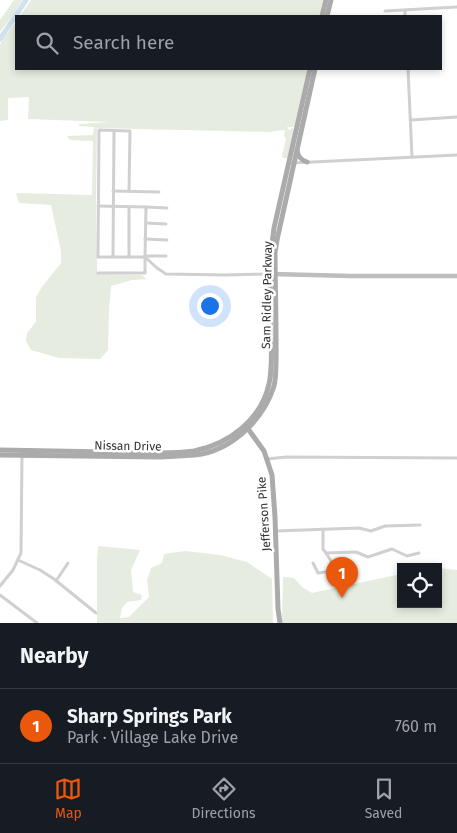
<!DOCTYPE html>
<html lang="en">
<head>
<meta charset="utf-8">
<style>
	:root { --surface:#171b24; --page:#20242c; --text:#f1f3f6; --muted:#9ea1a6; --line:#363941; --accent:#ea580c }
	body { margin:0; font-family:"Fira Sans",sans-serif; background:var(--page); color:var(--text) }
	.controls { position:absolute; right:15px; bottom:15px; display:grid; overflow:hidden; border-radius:0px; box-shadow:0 2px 8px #0003 }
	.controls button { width:45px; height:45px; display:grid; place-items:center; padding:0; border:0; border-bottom:1px solid var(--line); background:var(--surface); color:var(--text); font:25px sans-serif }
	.you { position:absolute; left:209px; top:305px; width:18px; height:18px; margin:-12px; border:4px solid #fff; border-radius:50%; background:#1a73e8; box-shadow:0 0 0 8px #1a73e833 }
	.badge { display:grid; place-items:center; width:32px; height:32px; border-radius:50%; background:var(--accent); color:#fff; font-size:16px; font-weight:700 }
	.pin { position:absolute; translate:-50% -41px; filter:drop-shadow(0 1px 2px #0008) }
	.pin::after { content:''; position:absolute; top:26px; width:18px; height:15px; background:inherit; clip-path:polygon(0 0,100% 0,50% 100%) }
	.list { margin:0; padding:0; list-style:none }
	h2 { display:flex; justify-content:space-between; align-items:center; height:65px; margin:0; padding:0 20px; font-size:21px }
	h2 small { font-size:16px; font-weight:400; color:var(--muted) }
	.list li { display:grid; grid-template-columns:32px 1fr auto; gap:15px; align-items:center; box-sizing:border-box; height:75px; padding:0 20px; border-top:1px solid var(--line) }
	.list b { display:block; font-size:19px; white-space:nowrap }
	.list p { margin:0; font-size:16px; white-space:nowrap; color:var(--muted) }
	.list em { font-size:16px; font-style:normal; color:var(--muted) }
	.icon { flex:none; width:28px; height:28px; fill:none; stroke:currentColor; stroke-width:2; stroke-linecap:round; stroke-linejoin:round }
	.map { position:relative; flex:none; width:457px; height:623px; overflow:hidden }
	.search { position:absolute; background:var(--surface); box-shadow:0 2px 8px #0003; left:15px; right:15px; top:15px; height:55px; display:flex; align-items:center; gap:12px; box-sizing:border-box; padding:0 18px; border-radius:0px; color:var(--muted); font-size:19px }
	.sheet { height:140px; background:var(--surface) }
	nav { display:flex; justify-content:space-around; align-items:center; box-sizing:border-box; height:70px; border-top:1px solid var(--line); background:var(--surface); font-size:14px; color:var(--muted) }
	nav a { display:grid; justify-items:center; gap:2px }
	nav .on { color:var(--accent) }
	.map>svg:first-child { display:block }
</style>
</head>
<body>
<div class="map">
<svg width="457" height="623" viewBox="0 0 457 623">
	<rect width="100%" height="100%" fill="#fff"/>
	<g fill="#e6ecdf">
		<polygon points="14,0 22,0 15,12 0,32 0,20"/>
		<polygon points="31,0 324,0 321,16 20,16"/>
		<polygon points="16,22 16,69 309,69 296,127 287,127 289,130 291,130 291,128 295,129 288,158 283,158 282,156 286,139 284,136 285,130 274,131 271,132 97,128 96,202 97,274 141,275 147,279 132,280 111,286 109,308 108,350 100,359 59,358 31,350 26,341 27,333 36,322 36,297 42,287 61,263 61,251 51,205 19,203 16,193 92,195 93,141 71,140 69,139 67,136 93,135 94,127 79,126 79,124 110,122 28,119 29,97 8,98 8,120 0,121 0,45 4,37"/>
		<polygon points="98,546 140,550 131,570 133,592 142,595 141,600 127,602 122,608 120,618 129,617 149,597 147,580 151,568 162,563 164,554 185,551 220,555 247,562 272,579 273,623 97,623 97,561"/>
		<polygon points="438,568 457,570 457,623 282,623 283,577 294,578 302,587 312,593 401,574 401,604 438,604"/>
	</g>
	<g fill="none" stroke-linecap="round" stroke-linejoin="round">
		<polyline stroke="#cfe2ee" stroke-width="5" points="0,39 26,0"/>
		<g stroke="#d0d0d0" stroke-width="3">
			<polyline points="405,10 405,16"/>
			<polyline points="385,11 457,7"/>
			<polyline points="408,69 412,157"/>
			<polyline points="411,120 457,117"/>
			<polyline points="292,163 457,155"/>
			<polyline points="113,191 159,192"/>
			<polyline points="98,206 146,207 145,257 157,268 166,274 226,275 270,274"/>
			<polyline points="146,207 167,208"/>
			<polyline points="146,223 166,224"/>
			<polyline points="145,239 167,240"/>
			<polyline points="145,256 166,256"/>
			<polyline points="113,257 114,131"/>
			<polyline points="129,257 129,207"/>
			<polyline points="98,273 145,273 145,257 98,257 99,130 130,131 129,191"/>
			<polyline points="267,459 286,457 457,458"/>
			<polyline points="323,529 323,549 326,553"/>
			<polyline points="276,531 359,528 371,531 385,526 420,525"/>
			<polyline points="18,560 40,570 54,579 96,613"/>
			<polyline points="313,563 318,573 332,571"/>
			<polyline points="332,579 331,561 326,553 356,552 368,557 392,549 407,556 419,553"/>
			<polyline points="56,581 68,563"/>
			<polyline points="0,586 13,570 21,553 22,453"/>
			<polyline points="0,595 37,623"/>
		</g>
		<polyline stroke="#bdbdbd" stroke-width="4.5" points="272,274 350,276 457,276"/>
		<g stroke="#ababab" stroke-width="5">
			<polyline points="322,16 326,0"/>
			<polyline points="327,16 331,0"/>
			<path d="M297,150C298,157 301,160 307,162"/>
			<polyline points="246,426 264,451 272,475 275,517 278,609 280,623"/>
			<path d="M0,450C36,451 71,451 107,452C133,452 169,455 194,451C229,444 261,420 269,384C273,366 271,348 271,330C270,296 269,262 274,228L310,69"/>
			<path d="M0,455L160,457C174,456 188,456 202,454C235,447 264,418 274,386C277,374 276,350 276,336C276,308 275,280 275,252L277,240L315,69"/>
		</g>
	</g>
	<g text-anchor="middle" stroke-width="5" stroke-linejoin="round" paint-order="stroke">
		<g font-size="12" fill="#333" stroke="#fff">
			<text transform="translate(267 295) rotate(-89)" y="4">Sam Ridley Parkway</text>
			<text transform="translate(128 446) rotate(1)" y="4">Nissan Drive</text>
			<text transform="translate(264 514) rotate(-94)" y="4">Jefferson Pike</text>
		</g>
	</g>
</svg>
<div class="controls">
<button><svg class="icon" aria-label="locate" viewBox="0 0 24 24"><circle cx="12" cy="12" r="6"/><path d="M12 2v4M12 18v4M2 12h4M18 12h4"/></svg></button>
</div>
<div class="you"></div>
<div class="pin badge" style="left:342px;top:598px">1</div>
<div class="search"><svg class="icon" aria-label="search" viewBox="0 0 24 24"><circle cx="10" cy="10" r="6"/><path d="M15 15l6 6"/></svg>Search here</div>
</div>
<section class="sheet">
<h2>Nearby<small></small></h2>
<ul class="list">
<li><span class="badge">1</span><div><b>Sharp Springs Park</b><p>Park · Village Lake Drive</p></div><em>760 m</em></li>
</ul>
</section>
<nav>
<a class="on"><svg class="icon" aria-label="map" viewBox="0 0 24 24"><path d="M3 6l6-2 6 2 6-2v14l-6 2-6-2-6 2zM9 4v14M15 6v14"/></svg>Map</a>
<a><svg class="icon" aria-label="directions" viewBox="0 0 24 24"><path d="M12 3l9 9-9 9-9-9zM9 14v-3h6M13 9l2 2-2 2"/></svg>Directions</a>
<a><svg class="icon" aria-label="saved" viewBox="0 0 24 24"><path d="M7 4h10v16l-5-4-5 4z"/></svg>Saved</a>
</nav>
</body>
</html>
